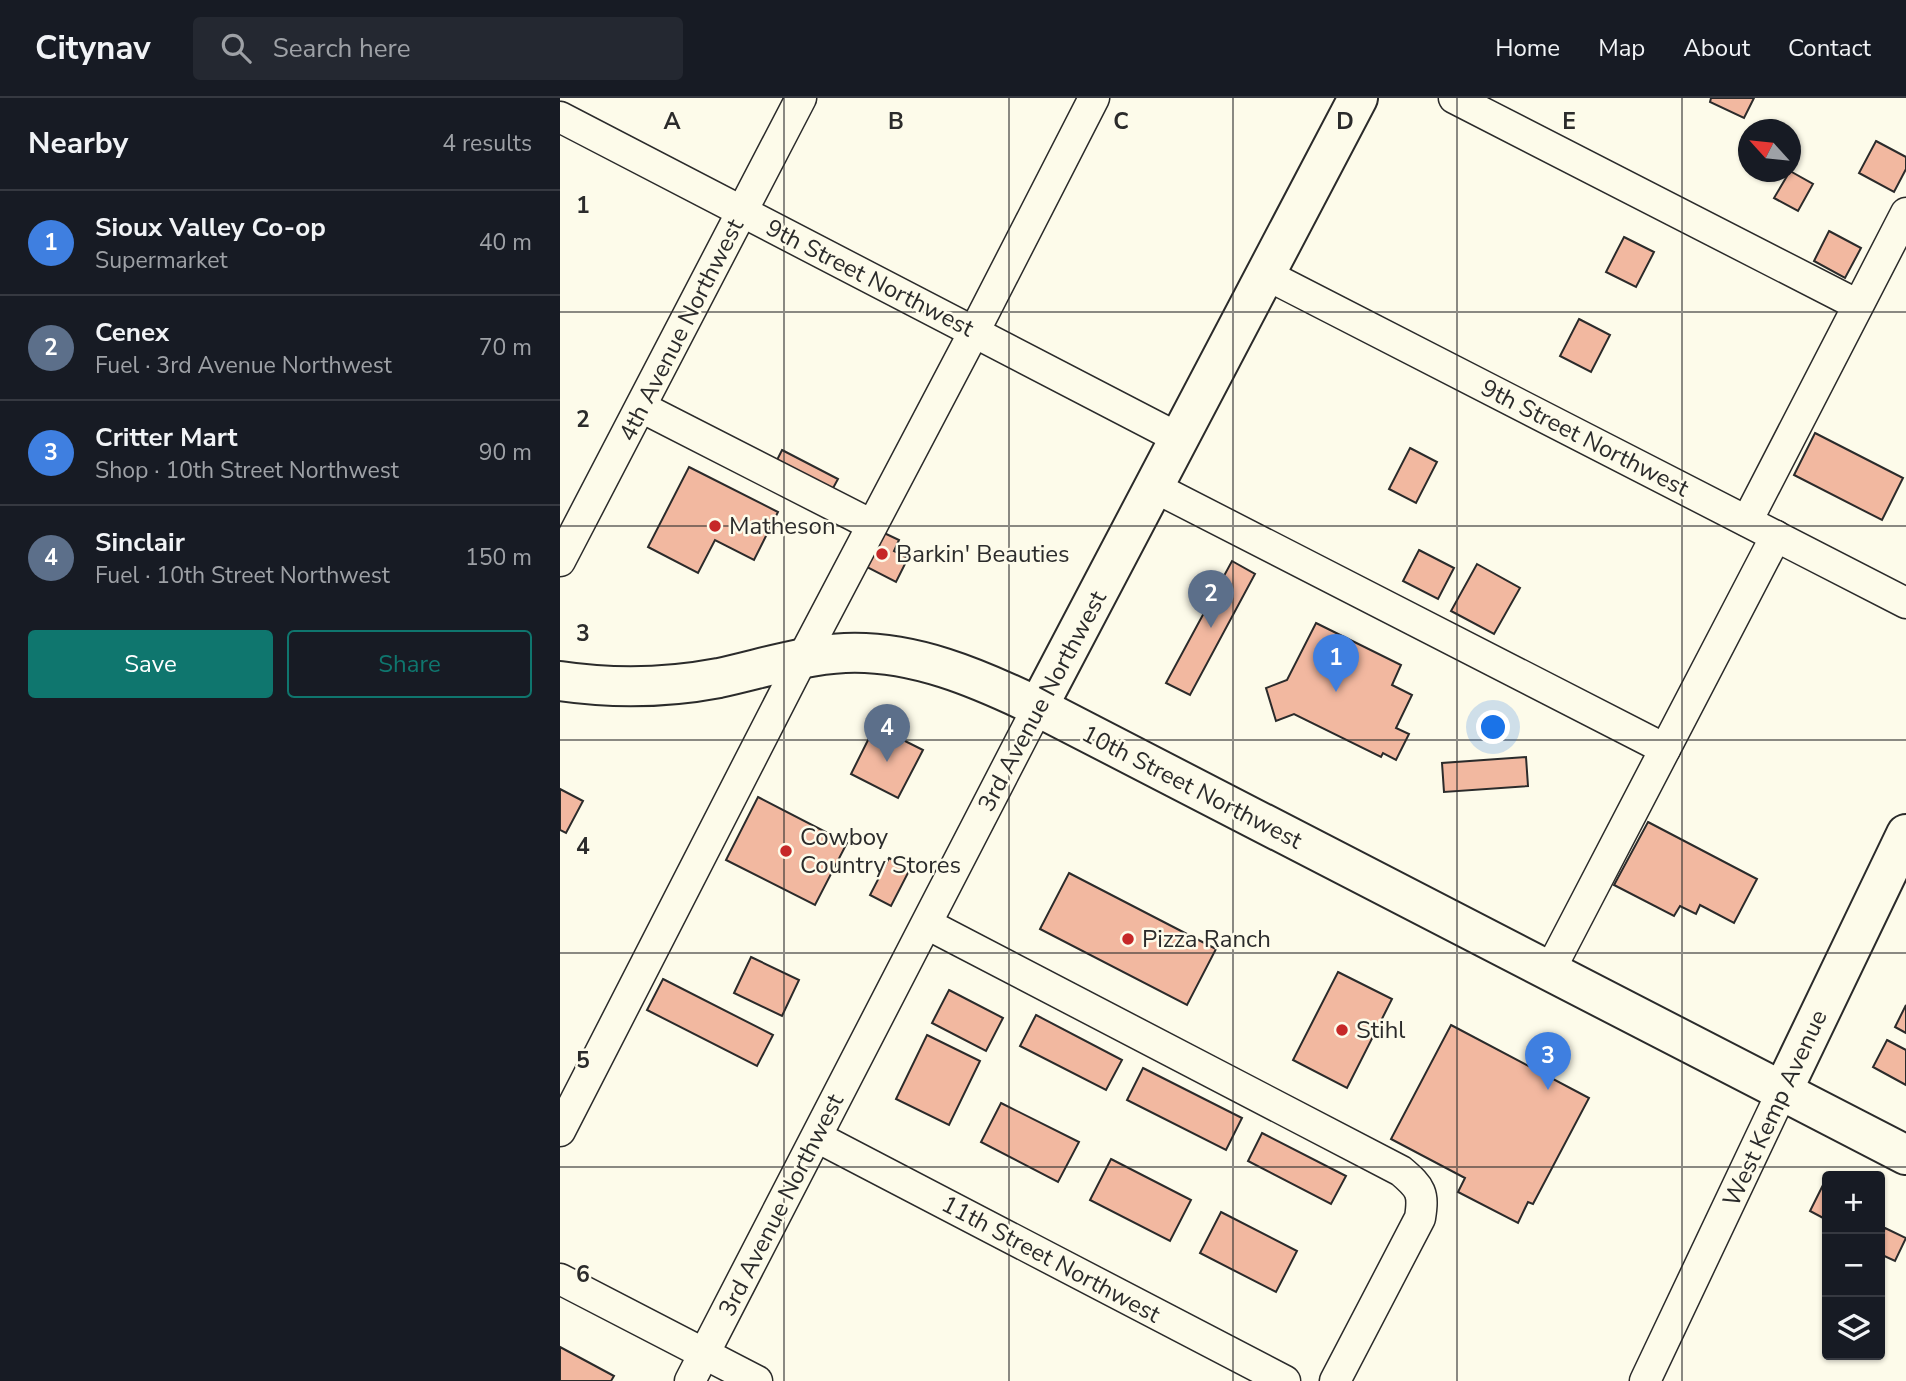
<!DOCTYPE html>
<html lang="en">
<head>
<meta charset="utf-8">
<style>
	:root { --surface:#171b24; --page:#242831; --text:#f1f3f6; --muted:#9ea1a6; --line:#363941; --accent:#0f766e }
	body { margin:0; font-family:"Nunito Sans",sans-serif; background:var(--page); color:var(--text) }
	.controls { position:absolute; right:21px; bottom:21px; display:grid; overflow:hidden; border-radius:7px; box-shadow:0 2px 5px #0004 }
	.controls button { width:63px; height:63px; display:grid; place-items:center; padding:0; border:0; border-bottom:2px solid var(--line); background:var(--surface); color:var(--text); font:35px sans-serif }
	.compass { position:absolute; left:1178px; top:21px; width:63px; height:63px; border-radius:50%; background:var(--surface); box-shadow:0 2px 5px #0004; rotate:297deg }
	.you { position:absolute; left:934px; top:630px; width:24px; height:24px; margin:-18px; border:5px solid #fff; border-radius:50%; background:#1a73e8; box-shadow:0 0 0 10px #1a73e833 }
	.badge { display:grid; place-items:center; width:46px; height:46px; border-radius:50%; background:var(--accent); color:#fff; font-size:23px; font-weight:700 }
	.pin { position:absolute; translate:-50% -58px; filter:drop-shadow(0 2px 4px #0008) }
	.pin::after { content:''; position:absolute; top:37px; width:24px; height:21px; background:inherit; clip-path:polygon(0 0,100% 0,50% 100%) }
	.list { margin:0; padding:0; list-style:none }
	h2 { display:flex; justify-content:space-between; align-items:center; height:91px; margin:0; padding:0 28px; font-size:30px }
	h2 small { font-size:23px; font-weight:400; color:var(--muted) }
	.list li { display:grid; grid-template-columns:46px 1fr auto; gap:21px; align-items:center; box-sizing:border-box; height:105px; padding:0 28px; border-top:2px solid var(--line) }
	.list b { display:block; font-size:26px; white-space:nowrap }
	.list p { margin:0; font-size:23px; white-space:nowrap; color:var(--muted) }
	.list em { font-size:23px; font-style:normal; color:var(--muted) }
	.actions { display:flex; gap:14px; padding:21px 28px }
	.actions a { flex:1; padding:16px 0; border:2px solid var(--accent); border-radius:7px; text-align:center; font-size:24px; color:var(--accent) }
	.actions .main { background:var(--accent); color:#fff }
	.icon { flex:none; width:38px; height:38px; fill:none; stroke:currentColor; stroke-width:2; stroke-linecap:round; stroke-linejoin:round }
	.map { position:relative; flex:none; width:1346px; height:1283px; overflow:hidden }
	header { display:flex; align-items:center; gap:42px; box-sizing:border-box; height:98px; padding:0 35px; background:var(--surface); border-bottom:2px solid var(--line) }
	header strong { font-size:33px }
	nav { display:flex; gap:38px; margin-inline-start:auto; font-size:24px }
	.search { width:490px; height:63px; background:var(--page); display:flex; align-items:center; gap:18px; box-sizing:border-box; padding:0 24px; border-radius:7px; color:var(--muted); font-size:26px }
	main { display:flex }
	aside { flex:1; background:var(--surface) }
	.map>svg:first-child { display:block }
</style>
</head>
<body>
<header>
<strong>Citynav</strong>
<div class="search"><svg class="icon" aria-label="search" viewBox="0 0 24 24"><circle cx="10" cy="10" r="6"/><path d="M15 15l6 6"/></svg>Search here</div>
<nav><a>Home</a><a>Map</a><a>About</a><a>Contact</a></nav>
</header>
<main>
<aside>
<h2>Nearby<small>4 results</small></h2>
<ul class="list">
<li><span class="badge" style="background:#3f7fe0">1</span><div><b>Sioux Valley Co-op</b><p>Supermarket</p></div><em>40 m</em></li>
<li><span class="badge" style="background:#5c6f8a">2</span><div><b>Cenex</b><p>Fuel · 3rd Avenue Northwest</p></div><em>70 m</em></li>
<li><span class="badge" style="background:#3f7fe0">3</span><div><b>Critter Mart</b><p>Shop · 10th Street Northwest</p></div><em>90 m</em></li>
<li><span class="badge" style="background:#5c6f8a">4</span><div><b>Sinclair</b><p>Fuel · 10th Street Northwest</p></div><em>150 m</em></li>
</ul>
<div class="actions"><a class="main">Save</a><a>Share</a></div>
</aside>
<div class="map">
<svg width="1346" height="1283" viewBox="0 0 1346 1283">
	<rect width="100%" height="100%" fill="#fdfbea"/>
	<g fill="#f2b8a0" stroke="#2b2b2b" stroke-width="2">
		<polygon points="1151,0 1194,0 1184,20 1150,4"/>
		<polygon points="1316,43 1346,59 1346,71 1334,94 1299,75"/>
		<polygon points="1230,73 1253,86 1238,113 1214,100"/>
		<polygon points="1269,133 1301,150 1285,180 1254,163"/>
		<polygon points="1064,139 1094,154 1076,189 1046,174"/>
		<polygon points="1019,221 1050,237 1031,274 1000,258"/>
		<polygon points="1255,335 1343,380 1322,422 1234,377"/>
		<polygon points="850,350 877,364 856,405 829,391"/>
		<polygon points="222,352 278,381 260,414 205,386"/>
		<polygon points="129,369 218,414 194,462 155,442 138,475 88,449"/>
		<polygon points="322,434 339,442 334,453 348,460 336,484 299,465"/>
		<polygon points="859,452 894,470 878,501 843,483"/>
		<polygon points="672,463 695,476 630,597 606,585"/>
		<polygon points="917,466 960,490 934,536 891,513"/>
		<polygon points="756,525 841,567 832,587 852,597 836,630 849,636 836,662 823,655 821,659 734,616 716,623 706,590 727,582"/>
		<polygon points="315,628 363,652 338,700 291,676"/>
		<polygon points="966,659 968,688 884,694 882,665"/>
		<polygon points="0,691 23,703 6,735 0,732"/>
		<polygon points="198,699 287,745 255,807 166,762"/>
		<polygon points="1088,724 1197,781 1174,825 1140,807 1136,816 1120,808 1114,818 1054,787"/>
		<polygon points="329,760 350,771 331,808 310,797"/>
		<polygon points="509,775 656,851 627,907 480,831"/>
		<polygon points="191,859 239,882 222,918 174,895"/>
		<polygon points="778,874 832,901 787,990 733,962"/>
		<polygon points="103,881 213,937 197,968 87,912"/>
		<polygon points="389,892 443,920 426,953 372,925"/>
		<polygon points="1346,907 1346,935 1335,929"/>
		<polygon points="476,917 562,962 546,992 460,948"/>
		<polygon points="891,927 1029,1000 973,1106 968,1104 958,1125 898,1094 905,1080 831,1041"/>
		<polygon points="367,937 420,963 389,1027 336,1001"/>
		<polygon points="1327,942 1346,952 1346,987 1313,969"/>
		<polygon points="583,970 682,1020 666,1052 567,1002"/>
		<polygon points="441,1005 519,1044 498,1084 421,1044"/>
		<polygon points="702,1035 786,1078 771,1106 688,1063"/>
		<polygon points="551,1061 631,1102 610,1143 530,1102"/>
		<polygon points="1264,1085 1267,1087 1267,1122 1250,1113"/>
		<polygon points="661,1114 737,1153 716,1194 640,1155"/>
		<polygon points="1325,1130 1346,1140 1335,1163 1320,1156 1320,1141"/>
		<polygon points="0,1249 54,1278 51,1283 0,1283"/>
	</g>
	<g fill="none" stroke-linecap="round" stroke-linejoin="round">
		<defs>
			<g id="minor">
				<polyline points="894,0 1298,207"/>
				<polyline points="0,19 620,341"/>
				<polyline points="705,176 1346,505"/>
				<polyline points="81,309 312,427"/>
				<polyline points="594,389 1105,651"/>
				<polyline points="1187,423 1346,115"/>
				<polyline points="0,463 241,0"/>
				<path d="M367,826L841,1073C861,1090 864,1095 860,1120L775,1283"/>
				<polyline points="989,874 1216,438"/>
				<polyline points="0,1033 242,561 414,234 534,0"/>
				<polyline points="257,1039 725,1283"/>
				<polyline points="0,1181 197,1283"/>
				<polyline points="130,1283 478,609"/>
				<polyline points="1085,1283 1222,994"/>
			</g>
			<g id="major">
				<path d="M0,583C53,591 106,590 159,580C201,571 242,557 285,555C353,552 418,580 478,609L1346,1057"/>
				<polyline points="478,609 798,0"/>
				<polyline points="1222,994 1346,736"/>
			</g>
		</defs>
		<use href="#minor" stroke="#2b2b2b" stroke-width="33"/>
		<use href="#major" stroke="#2b2b2b" stroke-width="42"/>
		<use href="#minor" stroke="#fdfbea" stroke-width="30"/>
		<use href="#major" stroke="#fdfbea" stroke-width="38"/>
	</g>
	<path fill="none" stroke="#2b2b2b" stroke-width="2" stroke-opacity="0.55" d="M224,0V1283M449,0V1283M673,0V1283M897,0V1283M1122,0V1283M0,214H1346M0,428H1346M0,642H1346M0,855H1346M0,1069H1346"/>
	<g fill="#c62828" stroke="#fdfbea" stroke-width="2.5">
		<circle cx="155" cy="428" r="7"/>
		<circle cx="322" cy="456" r="7"/>
		<circle cx="226" cy="753" r="7"/>
		<circle cx="568" cy="841" r="7"/>
		<circle cx="782" cy="932" r="7"/>
	</g>
	<g text-anchor="middle" stroke-width="5" stroke-linejoin="round" paint-order="stroke">
		<g font-size="24" fill="#2b2b2b" stroke="#fdfbea">
			<text transform="translate(310 180) rotate(27)" y="8">9th Street Northwest</text>
			<text transform="translate(121 232) rotate(-63)" y="8">4th Avenue Northwest</text>
			<text transform="translate(1025 340) rotate(27)" y="8">9th Street Northwest</text>
			<text transform="translate(482 603) rotate(-62)" y="8">3rd Avenue Northwest</text>
			<text transform="translate(632 689) rotate(27)" y="8">10th Street Northwest</text>
			<text transform="translate(1215 1010) rotate(-65)" y="8">West Kemp Avenue</text>
			<text transform="translate(221 1107) rotate(-63)" y="8">3rd Avenue Northwest</text>
			<text transform="translate(491 1161) rotate(28)" y="8">11th Street Northwest</text>
		</g>
		<g font-size="24" fill="#2b2b2b" stroke="#fdfbea" text-anchor="start">
			<text x="169" y="436">Matheson</text>
			<text x="336" y="464">Barkin' Beauties</text>
			<text x="240" y="747">Cowboy<tspan x="240" dy="28">Country Stores</tspan></text>
			<text x="582" y="849">Pizza Ranch</text>
			<text x="796" y="940">Stihl</text>
		</g>
	</g>
	<g font-size="23" text-anchor="middle" font-weight="bold" fill="#2b2b2b" stroke="#fdfbea" stroke-width="5" stroke-linejoin="round" paint-order="stroke">
		<text x="112" y="31">A</text>
		<text x="336" y="31">B</text>
		<text x="561" y="31">C</text>
		<text x="785" y="31">D</text>
		<text x="1009" y="31">E</text>
		<text x="23" y="115">1</text>
		<text x="23" y="329">2</text>
		<text x="23" y="543">3</text>
		<text x="23" y="756">4</text>
		<text x="23" y="970">5</text>
		<text x="23" y="1184">6</text>
	</g>
</svg>
<div class="controls">
<button>+</button>
<button>−</button>
<button><svg class="icon" aria-label="layers" viewBox="0 0 24 24"><path d="M12 4l9 5-9 5-9-5zM3 14l9 5 9-5"/></svg></button>
</div>
<svg class="compass" viewBox="-18 -18 36 36"><path d="M0-13l5 13h-10z" fill="#e53935"/><path d="M0 13l5-13h-10z" fill="#9ea1a6"/></svg>
<div class="you"></div>
<div class="pin badge" style="left:776px;top:594px;background:#3f7fe0">1</div>
<div class="pin badge" style="left:651px;top:530px;background:#5c6f8a">2</div>
<div class="pin badge" style="left:988px;top:992px;background:#3f7fe0">3</div>
<div class="pin badge" style="left:327px;top:664px;background:#5c6f8a">4</div>
</div>
</main>
</body>
</html>
